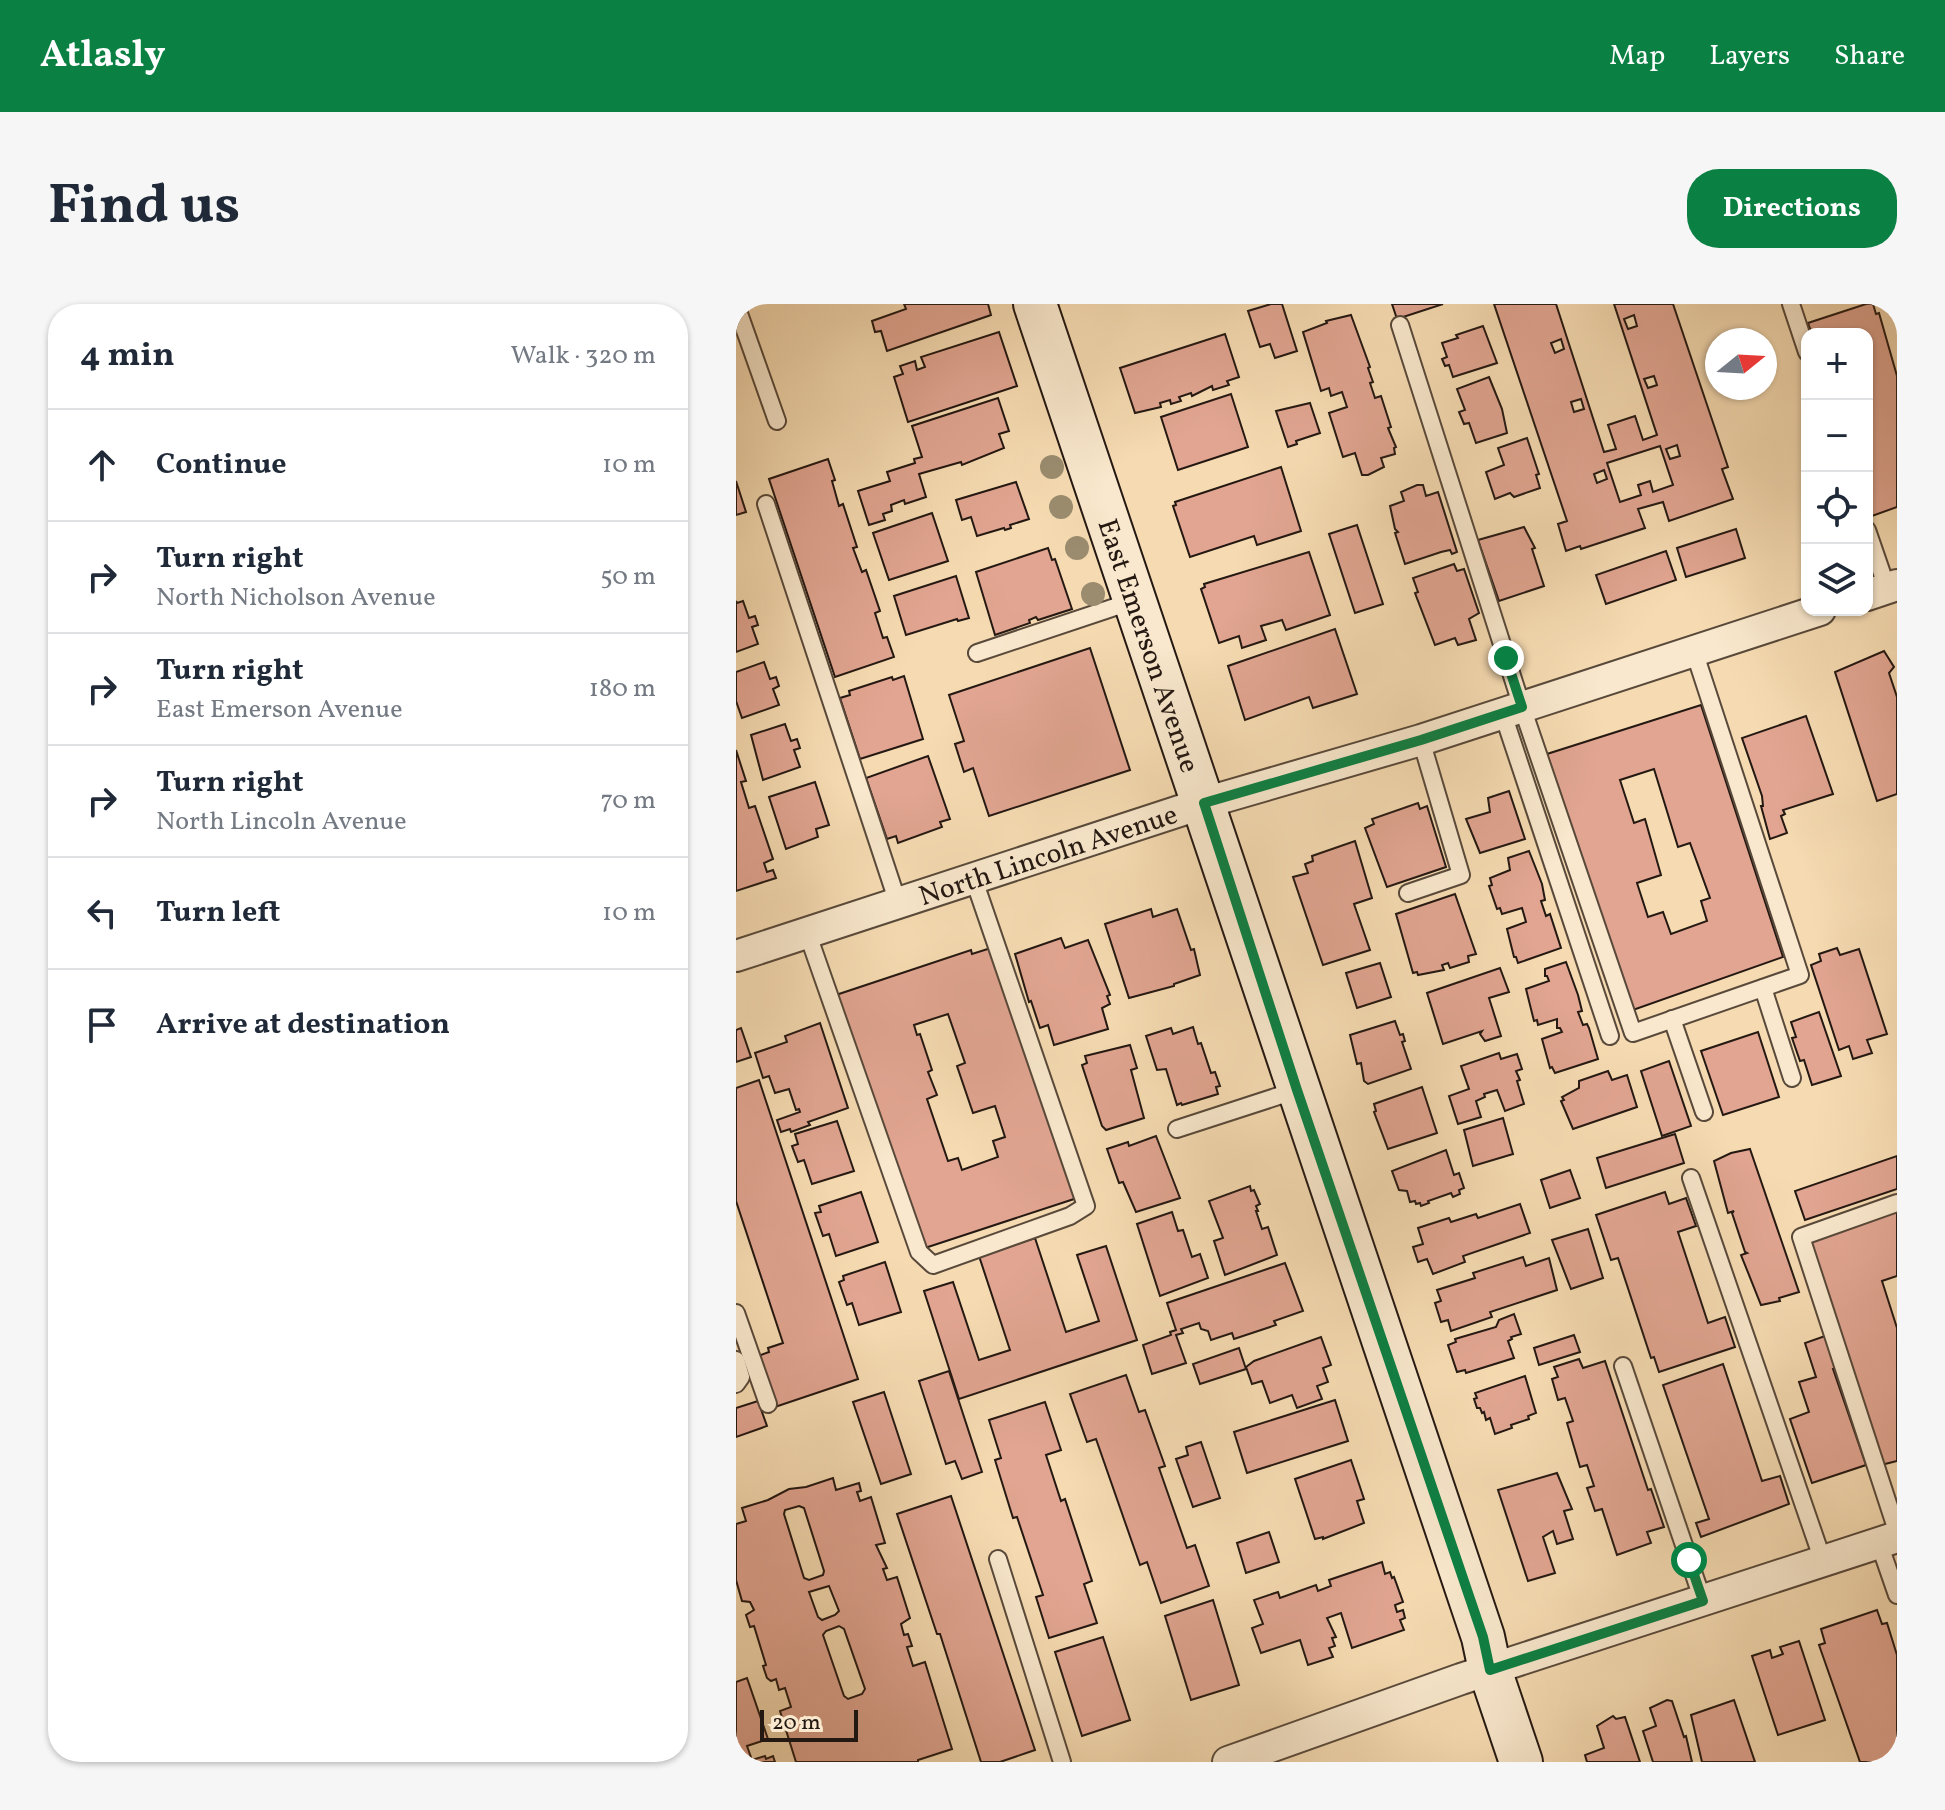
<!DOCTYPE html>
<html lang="en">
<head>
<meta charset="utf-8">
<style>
	:root { --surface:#fff; --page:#f6f6f7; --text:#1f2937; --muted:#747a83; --line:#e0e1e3; --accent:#0b8043 }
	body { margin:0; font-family:Vollkorn,serif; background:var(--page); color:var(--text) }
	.controls { position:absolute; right:24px; top:24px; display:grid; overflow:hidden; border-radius:16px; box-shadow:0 2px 6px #0004 }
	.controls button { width:72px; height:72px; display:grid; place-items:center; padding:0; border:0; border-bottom:2px solid var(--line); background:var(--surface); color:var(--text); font:40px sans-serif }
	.compass { position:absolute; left:969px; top:24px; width:72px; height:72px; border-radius:50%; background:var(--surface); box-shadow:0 2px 6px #0004; rotate:72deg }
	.scale { position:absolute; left:24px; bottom:20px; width:98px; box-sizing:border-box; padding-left:8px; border:4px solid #241812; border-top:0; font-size:22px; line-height:28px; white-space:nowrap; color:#241812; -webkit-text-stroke:6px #f9e8cd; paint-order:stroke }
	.stop { position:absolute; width:24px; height:24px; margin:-18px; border:6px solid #0b8043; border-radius:50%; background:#fff }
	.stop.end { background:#0b8043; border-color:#fff; box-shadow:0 2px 8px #0008 }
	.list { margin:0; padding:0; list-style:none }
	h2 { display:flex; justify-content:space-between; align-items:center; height:104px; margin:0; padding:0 32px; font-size:34px }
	h2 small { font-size:26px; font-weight:400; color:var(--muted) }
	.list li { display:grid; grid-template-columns:52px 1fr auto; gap:24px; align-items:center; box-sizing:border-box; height:112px; padding:0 32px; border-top:2px solid var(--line) }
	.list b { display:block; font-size:30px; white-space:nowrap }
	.list p { margin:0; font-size:26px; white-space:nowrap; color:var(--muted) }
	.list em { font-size:26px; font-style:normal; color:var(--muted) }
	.icon { flex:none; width:44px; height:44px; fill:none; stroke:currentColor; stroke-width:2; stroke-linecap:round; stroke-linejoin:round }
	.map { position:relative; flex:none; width:1161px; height:1458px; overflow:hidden; border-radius:32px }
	header { display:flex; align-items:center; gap:48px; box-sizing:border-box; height:112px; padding:0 40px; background:var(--accent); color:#fff }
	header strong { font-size:38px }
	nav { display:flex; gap:44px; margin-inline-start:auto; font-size:28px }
	.intro { display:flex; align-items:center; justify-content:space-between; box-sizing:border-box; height:192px; padding:0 48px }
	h1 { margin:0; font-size:56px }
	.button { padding:20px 36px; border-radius:32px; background:var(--accent); color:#fff; font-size:28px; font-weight:700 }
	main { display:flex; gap:48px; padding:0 48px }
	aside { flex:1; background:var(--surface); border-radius:32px; box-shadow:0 2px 6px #0004 }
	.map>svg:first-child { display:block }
</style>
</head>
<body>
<header>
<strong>Atlasly</strong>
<nav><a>Map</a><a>Layers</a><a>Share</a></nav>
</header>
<div class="intro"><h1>Find us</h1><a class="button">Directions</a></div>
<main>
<aside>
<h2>4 min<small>Walk · 320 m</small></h2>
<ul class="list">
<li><svg class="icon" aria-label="ahead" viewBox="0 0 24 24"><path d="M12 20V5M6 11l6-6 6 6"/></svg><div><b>Continue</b></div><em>10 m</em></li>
<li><svg class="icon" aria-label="right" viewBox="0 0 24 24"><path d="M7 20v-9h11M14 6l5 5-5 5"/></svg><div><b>Turn right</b><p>North Nicholson Avenue</p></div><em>50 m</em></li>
<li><svg class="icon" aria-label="right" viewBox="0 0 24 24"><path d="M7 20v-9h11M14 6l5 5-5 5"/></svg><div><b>Turn right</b><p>East Emerson Avenue</p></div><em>180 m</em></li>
<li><svg class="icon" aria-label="right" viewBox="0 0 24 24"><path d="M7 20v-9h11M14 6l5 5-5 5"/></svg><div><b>Turn right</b><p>North Lincoln Avenue</p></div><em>70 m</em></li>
<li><svg class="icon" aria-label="left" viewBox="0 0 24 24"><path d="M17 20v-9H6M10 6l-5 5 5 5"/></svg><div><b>Turn left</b></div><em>10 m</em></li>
<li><svg class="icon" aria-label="arrive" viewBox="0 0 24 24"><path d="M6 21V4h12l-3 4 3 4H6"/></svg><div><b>Arrive at destination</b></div></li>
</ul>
</aside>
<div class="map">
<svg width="1161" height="1458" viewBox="0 0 1161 1458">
	<rect width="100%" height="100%" fill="#f6dbb2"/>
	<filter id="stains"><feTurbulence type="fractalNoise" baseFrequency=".0025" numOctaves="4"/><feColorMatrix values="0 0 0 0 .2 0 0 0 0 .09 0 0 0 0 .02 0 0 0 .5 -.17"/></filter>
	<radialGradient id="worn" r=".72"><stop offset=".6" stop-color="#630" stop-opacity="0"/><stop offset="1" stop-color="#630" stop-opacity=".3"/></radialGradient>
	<g fill="#e1a591" stroke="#241812" stroke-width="2" fill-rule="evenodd">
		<polygon points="168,0 252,0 255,11 151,47 145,27 139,28 136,17 170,5"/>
		<polygon points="535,0 546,0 561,47 539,54 534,40 524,43 512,7"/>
		<polygon points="656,0 707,0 661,15"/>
		<path d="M758,0H820L868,148L880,145L872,121L899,112L907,136L921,131L878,0H937L992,163L986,165L997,195L933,217L927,198L902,205L909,224L845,245L844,242L830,247L822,220L831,217ZM898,11L901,22L892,25L888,15ZM825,35L828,45L819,49L815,39ZM918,72L921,81L912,84L908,75ZM845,95L848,105L838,108L835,98ZM941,141L944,152L934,155L930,145ZM924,142L937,181L917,188L914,177L902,181L905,191L884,198L871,159ZM868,166L871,175L861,179L858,170Z"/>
		<polygon points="1130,0 1137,0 1140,10 1143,9 1161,72 1161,203 1136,212 1131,197 1131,172 1135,170 1131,157 1131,30 1076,30 1072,19"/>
		<polygon points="615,11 634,63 632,64 637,78 634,79 639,94 645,92 655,123 652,124 660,143 658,144 659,150 645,154 648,163 632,171 626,171 619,149 607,153 593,109 611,103 606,88 595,92 593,84 585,87 567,28 591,19 590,17"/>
		<polygon points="747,22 761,59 717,73 713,61 709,62 706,55 711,53 706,39 722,34 720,31"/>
		<polygon points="263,28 281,82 172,118 158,73 167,70 164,62 179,57 181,66 189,63 185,53"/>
		<polygon points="489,30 503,73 491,77 493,81 477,86 476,82 456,92 455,89 443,93 445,97 435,100 434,96 424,99 425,103 399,109 384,64"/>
		<polygon points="753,73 766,105 771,129 740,139 733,119 728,120 723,108 729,106 721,85"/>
		<polygon points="495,90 512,143 442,166 425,113"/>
		<polygon points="262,94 273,127 263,130 268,144 226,161 225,158 183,170 190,193 169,200 168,196 155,201 156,207 147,210 149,216 133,221 122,187 154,177 151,168 179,159 178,155 186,153 176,122"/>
		<polygon points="574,99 584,129 560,137 561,140 552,143 540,107"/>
		<polygon points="791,134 803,170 800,171 804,184 778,193 774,189 759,195 750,168 768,161 762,144"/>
		<polygon points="92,155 99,176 96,177 103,202 107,200 121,243 117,244 126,268 130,266 144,307 139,309 147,334 151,333 158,353 99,373 33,175"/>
		<polygon points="545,163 565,227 521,241 518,232 454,253 437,202 440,201 439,198"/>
		<polygon points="0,177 10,208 0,211"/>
		<polygon points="280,178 293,215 274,221 275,224 269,226 268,224 241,232 235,213 226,216 220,196"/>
		<polygon points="681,181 687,181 690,192 702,188 721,248 716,250 714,246 705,248 669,260 659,229 662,228 659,225 654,202 668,197 665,188"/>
		<polygon points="196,209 212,257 153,276 137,229"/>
		<polygon points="621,221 647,300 619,309 593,230"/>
		<polygon points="788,223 799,244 796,245 808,282 763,297 742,236"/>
		<polygon points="1000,225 1009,254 950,273 941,244"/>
		<polygon points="312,244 316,256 319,255 336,305 302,316 300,313 293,316 294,319 259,331 240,268"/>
		<polygon points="930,247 940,276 870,300 860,271"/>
		<polygon points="573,248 594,311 550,326 546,316 525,322 530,336 506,344 503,332 483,339 465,285 469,283 468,280"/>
		<polygon points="718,260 721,267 728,265 743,309 733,315 740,336 722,341 719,334 699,341 679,289 682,288 677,274"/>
		<polygon points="220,272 233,314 222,317 221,315 170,331 158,292"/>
		<polygon points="0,297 1,299 7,297 13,314 19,312 22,321 16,323 22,340 0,348"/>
		<polygon points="599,325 621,390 577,404 573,393 509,416 492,362"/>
		<polygon points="354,344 394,466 253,512 237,464 228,468 219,440 228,437 213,391"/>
		<polygon points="1148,347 1158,363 1153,369 1161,393 1161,490 1141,497 1099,368"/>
		<polygon points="28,358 34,375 40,373 43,382 37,385 43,401 6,414 0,397 0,368"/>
		<polygon points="168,372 187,435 124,455 104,394 114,391 113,387 156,373 157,376"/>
		<path d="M965,401L1047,653L897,706L811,450ZM918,465L942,543L954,539L974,594L965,597L971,617L935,630L927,608L912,613L901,579L925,571L909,515L898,519L884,476Z"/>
		<polygon points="1070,412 1097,490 1047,506 1049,510 1045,512 1051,529 1034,535 1025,502 1027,502 1026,492 1006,434"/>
		<polygon points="49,420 55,437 61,435 64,444 58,446 64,463 27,476 15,431"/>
		<polygon points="0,446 10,477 5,478 13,504 19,502 37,555 28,559 31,568 37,566 40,574 0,587"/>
		<polygon points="192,452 214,515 204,518 206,523 162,539 160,532 151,535 130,474"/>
		<polygon points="79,478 93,521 80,525 82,533 50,545 33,493"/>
		<polygon points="773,487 789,535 744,549 730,515 754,508 752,494"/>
		<polygon points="682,499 684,505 691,502 710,563 651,583 629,524 638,520 636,515"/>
		<polygon points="619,537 636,594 618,600 634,646 587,661 557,573 572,569 569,560 577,557 576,552"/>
		<polygon points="793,547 806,580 809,596 805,597 810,612 814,610 825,644 782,659 780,653 778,653 771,625 790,618 786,604 766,610 764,604 761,605 753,582 756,581 754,574 774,566 772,554"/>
		<polygon points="719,590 740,650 732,652 733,658 714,664 712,659 706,661 708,666 682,671 681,668 677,669 660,610"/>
		<polygon points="415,605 417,613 441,605 455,646 458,645 464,671 438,680 438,682 393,694 369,620"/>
		<polygon points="325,634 329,644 352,636 374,691 371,692 374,700 366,704 372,725 318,741 312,721 304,724 295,697 293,698 279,650"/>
		<path d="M258,643L341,894L186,945L97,692L235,646L236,650ZM212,710L229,759L221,762L237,809L259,802L269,833L257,837L262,853L226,866L222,854L212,857L191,795L201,791L192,768L196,766L184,730L181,731L178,721Z"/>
		<polygon points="1101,644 1104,651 1123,645 1151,730 1131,736 1136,749 1117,755 1113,742 1103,746 1075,661 1085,657 1083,650"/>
		<polygon points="830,658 842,691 846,707 842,708 847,721 851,720 853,724 862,755 819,769 816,763 814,764 806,735 826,728 824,724 821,724 821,715 802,721 801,716 798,717 790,685 813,677 811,672 809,672 809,665"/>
		<polygon points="644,659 655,693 621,704 610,669"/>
		<polygon points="764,664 773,688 753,694 765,732 749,737 744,730 746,727 707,740 691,689"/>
		<polygon points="1083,708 1105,772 1076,781 1068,756 1064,757 1056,734 1060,733 1055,718"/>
		<polygon points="659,717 664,731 667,730 669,737 666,738 675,765 632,780 628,777 625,759 621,760 614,731"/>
		<polygon points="84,719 112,804 72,818 74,821 55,828 54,825 45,828 41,816 64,808 63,805 60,806 53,785 39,789 33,772 27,774 19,749 51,738 49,732"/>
		<polygon points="457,723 462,740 465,739 475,769 479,768 484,782 480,783 482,790 446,801 445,799 441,801 430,765 421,766 410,732 435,724 437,730"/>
		<polygon points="5,724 15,753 0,758 0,726"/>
		<polygon points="1022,728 1043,793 987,811 965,747"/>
		<polygon points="394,741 401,764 395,766 408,814 370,826 366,822 346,761 351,759 349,752"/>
		<polygon points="763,749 765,755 781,750 786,765 780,767 784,776 781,777 788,800 769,807 761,786 748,790 749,793 740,797 745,813 722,820 713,792 733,785 725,762"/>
		<polygon points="933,757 955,822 926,832 905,767"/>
		<polygon points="872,767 876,776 891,771 901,803 837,825 825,797 828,796 826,793 843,784 843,777"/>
		<polygon points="23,776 122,1075 39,1103 22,1052 33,1048 32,1044 47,1039 0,897 0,784"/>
		<polygon points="686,783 701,829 652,845 638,808 640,807 638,800"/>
		<polygon points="767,814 777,850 737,862 728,826"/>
		<polygon points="101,817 118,867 76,880 68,856 62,858 56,842 62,840 59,830"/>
		<polygon points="939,830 948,859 870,884 861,854"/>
		<polygon points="420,832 444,894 400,908 387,878 383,879 371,845 392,838 393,842"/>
		<polygon points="1014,845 1063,988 1043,994 1044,997 1025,1001 1005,951 1011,949 1009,948 996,909 998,907 992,909 978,857 995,849"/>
		<polygon points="710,846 718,871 723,869 728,884 723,886 724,890 717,893 715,889 692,897 693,899 685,902 684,899 680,900 679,897 674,898 671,887 663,886 656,867"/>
		<polygon points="1161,852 1161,885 1069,916 1059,887"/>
		<polygon points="834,866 844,894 814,904 805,876"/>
		<polygon points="514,882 515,887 518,886 524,900 520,902 522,907 520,907 526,925 532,923 541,951 489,971 478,937 487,934 473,897"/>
		<polygon points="125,888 142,938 100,952 93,930 87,932 79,909 85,908 83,902"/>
		<polygon points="929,888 933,900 950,894 960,922 942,928 972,1019 989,1013 999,1043 923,1068 918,1053 915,1054 882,954 875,956 860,911"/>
		<polygon points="784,900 794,929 727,952 729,958 697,970 691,955 682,958 677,943 687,940 682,924 713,914 715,918 740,910 742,914"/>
		<polygon points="1161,907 1161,972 1146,977 1161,1024 1161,1157 1145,1161 1070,937"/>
		<polygon points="436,908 442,927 447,926 456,953 464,950 472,974 424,992 401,920"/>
		<polygon points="852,925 867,974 835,985 816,936"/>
		<polygon points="299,934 330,1028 363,1017 341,951 370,942 401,1036 223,1095 188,987 217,978 243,1056 274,1046 243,952"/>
		<polygon points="787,953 790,962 813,954 821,986 754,1008 756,1013 715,1027 712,1016 705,1018 699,999 705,997 701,986 739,974 737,969"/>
		<polygon points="149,958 165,1008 123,1021 116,999 111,1001 103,978 108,976 107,972"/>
		<polygon points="549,959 567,1007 538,1017 540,1021 498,1035 496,1029 475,1036 472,1027 465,1025 463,1019 445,1025 447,1029 440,1031 450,1059 416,1070 407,1041 435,1031 434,1028 440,1026 431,999"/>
		<polygon points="778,1010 785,1030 775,1033 776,1035 772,1037 778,1054 730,1069 729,1066 721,1068 712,1041 720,1038 719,1035 760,1023 763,1016"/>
		<polygon points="838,1031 844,1048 803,1061 798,1044"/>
		<polygon points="1089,1032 1100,1064 1097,1065 1130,1161 1076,1179 1054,1115 1073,1108 1063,1078 1080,1073 1069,1039"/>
		<polygon points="585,1033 595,1061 587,1064 592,1078 581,1082 586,1095 561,1104 556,1091 534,1099 526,1077 516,1080 510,1063 518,1057"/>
		<polygon points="503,1044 510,1065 464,1080 457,1060"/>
		<polygon points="843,1055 847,1064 869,1057 912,1186 915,1185 928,1223 911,1228 915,1239 881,1251 866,1205 859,1207 851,1184 858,1182 851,1161 844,1163 831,1119 837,1117 829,1094 822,1096 816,1075 822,1073 818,1063"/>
		<polygon points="987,1060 1026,1177 1044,1172 1053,1200 965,1233 960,1219 973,1215 927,1081"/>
		<polygon points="213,1067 246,1168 226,1175 219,1157 210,1160 183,1077"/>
		<polygon points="390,1071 403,1108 409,1106 429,1162 423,1164 451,1244 459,1241 473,1282 425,1299 411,1258 404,1261 360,1135 351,1138 334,1090"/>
		<polygon points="789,1072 800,1109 792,1112 793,1115 775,1121 776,1124 759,1130 754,1114 750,1116 748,1108 746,1109 744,1104 741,1104 738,1095 741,1094 739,1089"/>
		<polygon points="148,1088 175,1170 145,1180 117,1098"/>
		<polygon points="599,1096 612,1137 511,1169 498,1128"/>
		<polygon points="22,1097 31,1122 0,1133 0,1104"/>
		<polygon points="309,1098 325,1146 310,1151 325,1197 329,1195 356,1277 348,1280 361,1319 313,1334 300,1293 307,1291 281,1213 277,1214 259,1156 265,1154 253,1116"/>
		<polygon points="465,1138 484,1194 457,1203 440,1155 452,1151 450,1143"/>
		<polygon points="615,1156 628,1195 621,1197 628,1219 587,1235 587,1233 579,1235 559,1175"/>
		<polygon points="821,1169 836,1205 828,1207 837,1235 821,1240 817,1227 807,1233 819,1269 792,1277 762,1186"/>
		<path d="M97,1174L100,1186L123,1179L125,1187L121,1188L124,1197L135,1193L149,1239L140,1241L151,1264L147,1265L151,1276L161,1273L174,1314L165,1320L168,1331L172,1330L176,1342L171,1343L177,1362L189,1358L216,1445L182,1456V1458H60L44,1407L55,1403L49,1384L43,1386L40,1375L35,1377L31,1374L27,1362L30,1361L18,1322L14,1323L10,1311L18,1306L14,1298L6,1297L0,1276V1220L10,1217L6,1204L32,1196L53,1185L70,1183ZM63,1202L68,1204L88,1267L87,1271L73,1276L68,1274L48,1210L49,1206ZM93,1282L103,1307L99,1311L86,1316L82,1313L73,1288ZM103,1322L108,1325L129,1385L126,1390L112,1395L108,1392L87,1331L90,1327Z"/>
		<polygon points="215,1192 299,1446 264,1458 245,1458 204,1330 201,1330 161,1210"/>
		<polygon points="533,1228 543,1258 510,1269 501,1239"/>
		<polygon points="646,1258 649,1270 654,1268 656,1274 658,1273 667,1298 659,1301 661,1308 667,1306 669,1314 664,1316 668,1326 616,1344 605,1309 591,1314 600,1333 596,1334 599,1342 593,1344 597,1353 572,1361 564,1336 525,1349 516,1324 527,1320 518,1296 542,1288 544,1294 580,1281 582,1287 595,1282 593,1276"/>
		<polygon points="477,1296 503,1381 455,1396 429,1312"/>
		<polygon points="1141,1306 1146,1320 1151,1319 1161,1351 1161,1458 1124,1458 1083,1341 1089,1339 1085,1325"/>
		<polygon points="367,1333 394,1416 346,1432 319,1348"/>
		<polygon points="1063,1337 1089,1416 1042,1431 1016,1352 1034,1346 1036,1354 1047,1350 1044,1343"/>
		<polygon points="11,1374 32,1435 11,1442 16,1456 29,1452 30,1455 37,1452 39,1458 0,1458 0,1378"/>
		<polygon points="931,1396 936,1397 948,1433 950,1432 956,1458 917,1458 907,1427 920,1422 914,1404"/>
		<polygon points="998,1396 1019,1458 966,1458 955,1411"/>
		<polygon points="877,1412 880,1415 889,1413 904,1458 851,1458 849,1451 868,1444 861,1422"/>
	</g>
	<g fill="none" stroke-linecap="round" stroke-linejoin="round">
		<defs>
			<g id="lane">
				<polyline points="1055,0 1071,48"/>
				<polyline points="0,1 41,117"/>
				<polyline points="664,21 786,403 897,729 1064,671 958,347"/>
				<polyline points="30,200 162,599"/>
				<polyline points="1131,226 1151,284"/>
				<polyline points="241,349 397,297"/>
				<polyline points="767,410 874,732"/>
				<polyline points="672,589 725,571 685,436"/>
				<polyline points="71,628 183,948 197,961 334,912 350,902 237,573"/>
				<polyline points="1027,684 1056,774"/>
				<polyline points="936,715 968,808"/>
				<polyline points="441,825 561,786"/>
				<polyline points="955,874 1087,1257"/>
				<polyline points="1161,899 1065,933 1161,1227"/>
				<polyline points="0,1009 32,1100"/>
				<polyline points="0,1056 5,1073 0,1080"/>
				<polyline points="887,1062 967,1297"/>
				<polyline points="1143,1239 1161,1291"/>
				<polyline points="262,1255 326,1458"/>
			</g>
			<g id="street">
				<polyline points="1131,291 1161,281"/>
				<path id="s1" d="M0,652L468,499L685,436L1084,306"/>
				<polyline points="492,1458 725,1375 1161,1233"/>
			</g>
			<g id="secondary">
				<path id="s2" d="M299,0L747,1333L754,1366L785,1458"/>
			</g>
		</defs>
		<use href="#lane" stroke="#58493a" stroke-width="20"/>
		<use href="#street" stroke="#58493a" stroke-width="34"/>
		<use href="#secondary" stroke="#241812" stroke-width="46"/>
		<use href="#lane" stroke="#f9e8cd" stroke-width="16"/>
		<use href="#street" stroke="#f9e8cd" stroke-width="30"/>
		<use href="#secondary" stroke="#f9e8cd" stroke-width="42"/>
	</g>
	<g fill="#9b8c6f">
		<circle cx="316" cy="163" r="12"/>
		<circle cx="325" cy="203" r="12"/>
		<circle cx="341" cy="244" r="12"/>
		<circle cx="357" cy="290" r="12"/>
	</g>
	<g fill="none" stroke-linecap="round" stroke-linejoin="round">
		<polyline stroke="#0b8043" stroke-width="10" points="770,354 786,403 685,436 468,499 561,786 747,1333 754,1366 967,1297 953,1256"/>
	</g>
	<g text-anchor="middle" stroke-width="6" stroke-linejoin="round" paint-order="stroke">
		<g font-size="28" fill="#241812" stroke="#f9e8cd">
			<text dy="10" stroke="none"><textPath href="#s2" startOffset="360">East Emerson Avenue</textPath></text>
			<text dy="10" stroke="none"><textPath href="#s1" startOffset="328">North Lincoln Avenue</textPath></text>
		</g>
	</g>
	<rect width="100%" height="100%" filter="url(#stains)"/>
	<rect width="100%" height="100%" fill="url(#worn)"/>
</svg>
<div class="controls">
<button>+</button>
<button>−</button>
<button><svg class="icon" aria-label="locate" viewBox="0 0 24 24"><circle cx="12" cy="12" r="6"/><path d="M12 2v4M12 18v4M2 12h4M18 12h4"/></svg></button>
<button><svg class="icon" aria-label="layers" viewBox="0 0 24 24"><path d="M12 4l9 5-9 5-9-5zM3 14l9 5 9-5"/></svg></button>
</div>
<svg class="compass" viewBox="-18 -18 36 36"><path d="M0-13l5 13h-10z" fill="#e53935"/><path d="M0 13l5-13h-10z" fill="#747a83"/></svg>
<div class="scale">20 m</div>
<div class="stop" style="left:953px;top:1256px"></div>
<div class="stop end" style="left:770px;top:354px"></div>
</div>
</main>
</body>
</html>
